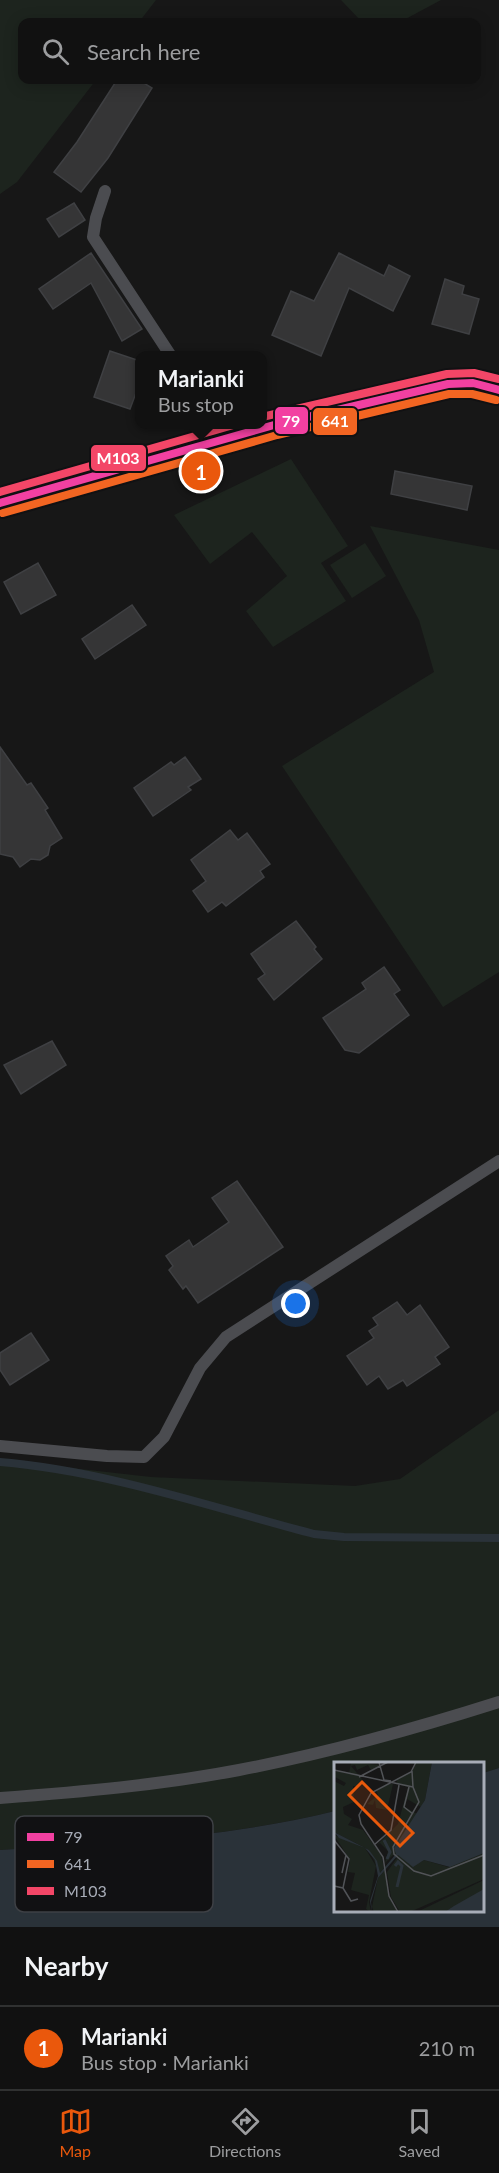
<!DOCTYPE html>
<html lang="en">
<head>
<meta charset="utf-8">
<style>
	:root { --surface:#111; --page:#1e1f1f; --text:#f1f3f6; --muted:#9c9d9f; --line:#303131; --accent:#ea580c }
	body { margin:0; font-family:Lato,sans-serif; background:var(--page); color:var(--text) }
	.you { position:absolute; left:296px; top:1304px; width:21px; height:21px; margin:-15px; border:4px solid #fff; border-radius:50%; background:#1a73e8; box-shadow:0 0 0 9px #1a73e833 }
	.badge { display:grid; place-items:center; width:39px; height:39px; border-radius:50%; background:var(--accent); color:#fff; font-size:20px; font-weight:700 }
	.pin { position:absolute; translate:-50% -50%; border:3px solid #fff; box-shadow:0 2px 6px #0006 }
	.popup { position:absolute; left:135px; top:351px; width:132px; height:78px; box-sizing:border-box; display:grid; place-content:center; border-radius:12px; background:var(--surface); filter:drop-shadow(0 2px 4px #0005); font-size:20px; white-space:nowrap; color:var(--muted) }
	.popup b { font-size:22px; color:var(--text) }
	.popup::after { content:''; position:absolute; left:50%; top:100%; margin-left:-12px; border:12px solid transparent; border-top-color:var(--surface) }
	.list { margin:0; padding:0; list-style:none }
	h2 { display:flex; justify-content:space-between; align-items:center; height:78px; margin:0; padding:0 24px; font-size:26px }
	h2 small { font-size:20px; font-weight:400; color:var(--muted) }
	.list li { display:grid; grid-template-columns:39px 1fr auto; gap:18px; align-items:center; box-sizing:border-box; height:84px; padding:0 24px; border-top:2px solid var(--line) }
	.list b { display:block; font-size:22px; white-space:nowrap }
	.list p { margin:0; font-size:20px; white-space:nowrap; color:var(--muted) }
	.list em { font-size:20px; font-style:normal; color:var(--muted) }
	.icon { flex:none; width:33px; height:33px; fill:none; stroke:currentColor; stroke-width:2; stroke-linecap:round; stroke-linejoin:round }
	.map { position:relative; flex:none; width:499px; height:1927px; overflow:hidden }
	.search { position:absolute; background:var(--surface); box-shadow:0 3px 15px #0003; left:18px; right:18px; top:18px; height:66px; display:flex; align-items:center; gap:15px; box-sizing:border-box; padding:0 21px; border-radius:12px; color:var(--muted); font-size:22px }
	.sheet { height:162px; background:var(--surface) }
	nav { display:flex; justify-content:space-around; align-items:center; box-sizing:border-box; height:84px; border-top:2px solid var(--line); background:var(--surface); font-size:16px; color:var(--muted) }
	nav a { display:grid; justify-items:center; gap:3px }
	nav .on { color:var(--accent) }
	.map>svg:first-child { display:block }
</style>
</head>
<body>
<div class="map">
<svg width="499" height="1927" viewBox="0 0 499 1927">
	<rect width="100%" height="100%" fill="#171717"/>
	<g fill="#1d241e">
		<polygon points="0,0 156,0 139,22 22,22 22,80 96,80 17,182 0,194"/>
		<polygon points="341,0 441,0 400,22 362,22"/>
		<polygon points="291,459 348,546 321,563 346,601 273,647 246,611 287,576 252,532 210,564 174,515"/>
		<polygon points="370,526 499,550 499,972 443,1007 282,766 434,672 419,620"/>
		<polygon points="365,543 386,576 352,598 330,565"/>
		<path d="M499,1410V1768L483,1773L482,1764H336L335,1811C227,1838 111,1843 0,1850V1460L151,1477L355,1486L400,1479Z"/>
	</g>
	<path fill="#2a3239" d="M499,1768V1927H0V1850C112,1843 227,1838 335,1811L336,1910H482L483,1773Z"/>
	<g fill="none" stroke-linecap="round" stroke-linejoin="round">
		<path stroke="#2a3239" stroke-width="8" d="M0,1462C107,1471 211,1507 314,1534L344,1537L499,1538"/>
	</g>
	<g fill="#353536" stroke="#3f4043" stroke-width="1.5">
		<polygon points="117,80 139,80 152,88 108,158 81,192 54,172 77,142"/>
		<polygon points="74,203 85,220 59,237 47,219"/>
		<polygon points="91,253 142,329 122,341 91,283 53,309 39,289"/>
		<polygon points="339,253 384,276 389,265 410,276 393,311 349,288 321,356 272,335 291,291 314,301"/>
		<polygon points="445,279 464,286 462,294 479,299 469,334 432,324"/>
		<polygon points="110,351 140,361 140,382 130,409 94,397"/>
		<polygon points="395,471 472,486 467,510 391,494"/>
		<polygon points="38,563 56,595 21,614 4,582"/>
		<polygon points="132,605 146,625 95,659 82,639"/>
		<polygon points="0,747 27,785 31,783 48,808 45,810 62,838 50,846 48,855 40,860 31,859 20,867 13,857 0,854"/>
		<polygon points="185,757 201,779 188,787 191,790 153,816 134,788 171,762 174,765"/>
		<polygon points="230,830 238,840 247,833 270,864 260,871 264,877 226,906 222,902 208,912 193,891 206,881 191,860"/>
		<polygon points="296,921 316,947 314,949 322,959 274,1000 258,979 265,974 251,954"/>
		<polygon points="384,967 400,990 394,994 409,1015 359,1053 345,1050 323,1018 366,989 362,983"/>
		<polygon points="52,1041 66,1065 21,1094 4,1065"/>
		<polygon points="237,1181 283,1247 198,1303 186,1286 183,1289 169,1270 173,1266 166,1256 189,1240 193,1247 229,1222 212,1198"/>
		<polygon points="397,1302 407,1315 420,1305 449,1347 435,1357 440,1364 407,1386 403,1380 388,1389 379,1376 367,1385 347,1356 374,1338 369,1331 378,1325 373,1318"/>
		<polygon points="31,1333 49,1360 10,1385 0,1370 0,1353"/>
	</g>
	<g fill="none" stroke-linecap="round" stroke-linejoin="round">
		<g stroke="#4b4c50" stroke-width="12">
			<polyline points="105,191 96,218 93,237 171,356"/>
			<polyline points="0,1446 107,1456 144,1457 164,1437 200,1368 226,1337 499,1161"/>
			<path d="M0,1798C80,1792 161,1785 239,1770C328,1753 414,1729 499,1702"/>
		</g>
		<polyline stroke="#4b4c50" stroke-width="26" points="0,503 274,425 448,384 473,383 499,390"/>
		<defs>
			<polyline id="bus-1" points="0,503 274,425 448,384 473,383 499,390"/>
			<polyline id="bus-2" points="3,513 277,435 449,394 472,394 496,400"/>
			<g id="bus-3">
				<polyline points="262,417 447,374 474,373 499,379"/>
				<polyline points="0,492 237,424"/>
			</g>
		</defs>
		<use href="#bus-1" stroke="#111113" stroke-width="12"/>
		<use href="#bus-2" stroke="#111113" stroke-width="12"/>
		<use href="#bus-3" stroke="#111113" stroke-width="12"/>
		<use href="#bus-1" stroke="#f240a1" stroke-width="8"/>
		<use href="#bus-2" stroke="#f26522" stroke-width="8"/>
		<use href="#bus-3" stroke="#f34667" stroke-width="8"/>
	</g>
	<g transform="translate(334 1762)">
		<rect width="150" height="150" fill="#171717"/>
		<path d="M17,0L46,3L37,8L34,3L23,8L21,3L17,4L28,17L26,24H19L20,40L9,45L10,52L18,57L14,63L29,68L47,93L50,106L46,111L35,88L0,70V19L10,24L12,21L1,15L2,9L15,12ZM57,0H98L91,38L87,45L73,37L71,45L83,52L61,85L85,101L90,98L114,105L150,91V117L76,150H66L57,135L53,110L63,96L59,93L51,101L54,89L46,81L42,84L64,62L74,25L63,22V18L78,10L81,2ZM55,22H59L53,48L42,46L41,38L39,43L33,42L44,33L42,28ZM0,73L31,86L42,104L35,140L37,150L32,147L35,133L17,128L21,111L14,110L16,98ZM51,108L55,134L63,150H40L38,145L44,116ZM150,118V150H82L87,148Z" fill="#1d241e"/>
		<path d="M98,0H150V91L116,105L90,98L79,105L64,93L44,116L37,140L38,150L36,139L44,114L41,98L31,86L5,76L0,70L35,88L43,99L46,111L62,92L60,86L91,38ZM150,127V150H111L120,144Z" fill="#2a3239"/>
		<path fill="none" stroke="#2a3239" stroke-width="3" d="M50,78L56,90L53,97M61,104L64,100L68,104L63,125"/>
		<path fill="none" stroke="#515357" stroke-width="1.5" d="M54,0L46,4L50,18L57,19M0,8L79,25M78,9L79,25L85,40L59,85L60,92L80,109L97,114L150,93M25,15L46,4L45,0M75,25L70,45L79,52M0,78L15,97L9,126M40,83L57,68L65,23M8,111L12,93M0,124L9,126L17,139L24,137M64,150L55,134L49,95L27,62L25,53L37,31L77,10L82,0"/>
		<path fill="#e8590c" fill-opacity="0.15" stroke="#e8590c" stroke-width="3" d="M28,20L79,71L66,84L15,33Z"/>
		<rect width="150" height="150" fill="none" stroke="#a8adb8" stroke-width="3"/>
	</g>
	<rect x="15" y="1816" width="198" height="96" rx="9" fill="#111113" stroke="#3e4045" stroke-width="1.5"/>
	<rect x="27" y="1833" width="27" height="8" fill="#f240a1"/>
	<rect x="27" y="1860" width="27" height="8" fill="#f26522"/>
	<rect x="27" y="1887" width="27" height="8" fill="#f34667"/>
	<g font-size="16" fill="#a8adb8">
		<text x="64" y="1843">79</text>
		<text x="64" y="1870">641</text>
		<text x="64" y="1897">M103</text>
	</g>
	<g stroke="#111113" stroke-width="2">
		<rect x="274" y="406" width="35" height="29" rx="6" fill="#f240a1"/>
		<rect x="312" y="407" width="46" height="29" rx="6" fill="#f26522"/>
		<rect x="90" y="444" width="57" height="28" rx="6" fill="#f34667"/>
	</g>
	<g font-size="16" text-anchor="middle" font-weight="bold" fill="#fff">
		<text x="291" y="427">79</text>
		<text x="335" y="427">641</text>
		<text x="118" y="464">M103</text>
	</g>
</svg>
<div class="you"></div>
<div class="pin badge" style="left:201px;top:471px">1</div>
<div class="popup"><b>Marianki</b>Bus stop</div>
<div class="search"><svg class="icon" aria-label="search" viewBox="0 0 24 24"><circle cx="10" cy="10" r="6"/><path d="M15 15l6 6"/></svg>Search here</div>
</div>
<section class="sheet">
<h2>Nearby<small></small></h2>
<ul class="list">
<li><span class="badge">1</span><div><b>Marianki</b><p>Bus stop · Marianki</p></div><em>210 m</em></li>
</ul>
</section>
<nav>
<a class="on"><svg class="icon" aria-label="map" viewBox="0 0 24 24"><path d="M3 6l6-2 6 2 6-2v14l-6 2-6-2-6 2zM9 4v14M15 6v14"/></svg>Map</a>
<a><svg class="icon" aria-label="directions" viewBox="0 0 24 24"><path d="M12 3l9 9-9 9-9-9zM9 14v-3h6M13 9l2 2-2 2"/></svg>Directions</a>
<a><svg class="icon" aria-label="saved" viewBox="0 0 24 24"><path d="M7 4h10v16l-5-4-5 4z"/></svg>Saved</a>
</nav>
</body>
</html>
